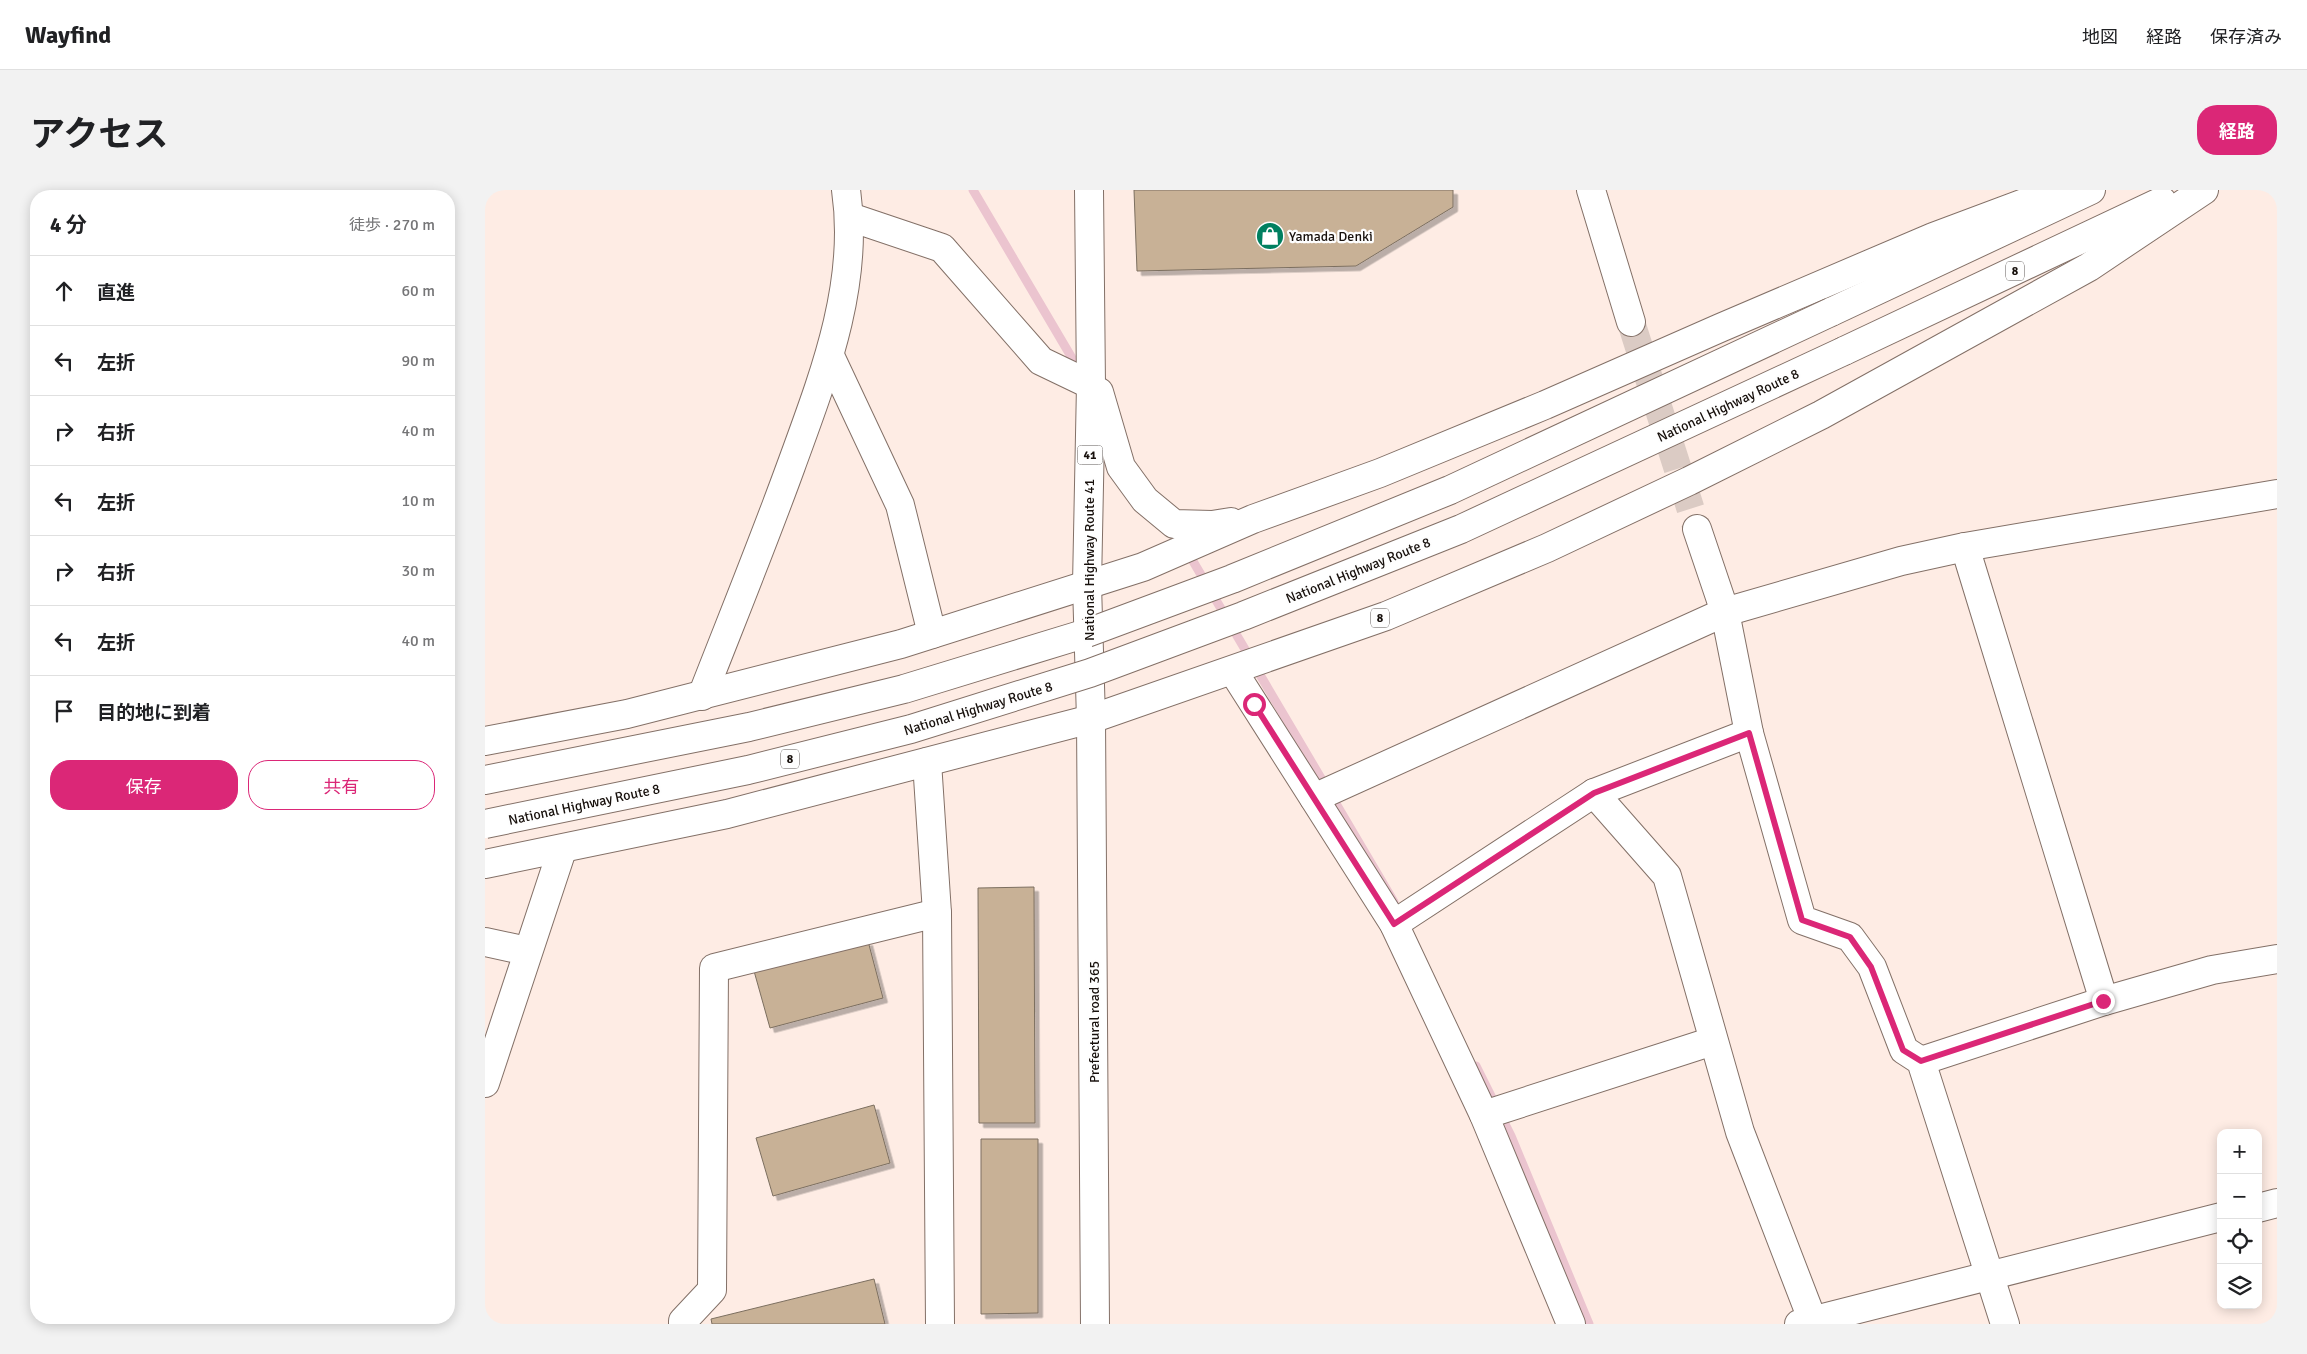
<!DOCTYPE html>
<html lang="ja">
<head>
<meta charset="utf-8">
<style>
	:root { --surface:#fff; --page:#f2f2f2; --text:#202124; --muted:#757577; --line:#e0e0e0; --accent:#db2777 }
	body { margin:0; font-family:Signika,"Noto Sans JP",sans-serif; background:var(--page); color:var(--text) }
	.controls { position:absolute; right:15px; bottom:15px; display:grid; overflow:hidden; border-radius:10px; box-shadow:0 2px 12px #0003 }
	.controls button { width:45px; height:45px; display:grid; place-items:center; padding:0; border:0; border-bottom:1px solid var(--line); background:var(--surface); color:var(--text); font:25px sans-serif }
	.stop { position:absolute; width:15px; height:15px; margin:-11px; border:4px solid #db2777; border-radius:50%; background:#fff }
	.stop.end { background:#db2777; border-color:#fff; box-shadow:0 1px 5px #0008 }
	.list { margin:0; padding:0; list-style:none }
	h2 { display:flex; justify-content:space-between; align-items:center; height:65px; margin:0; padding:0 20px; font-size:21px }
	h2 small { font-size:16px; font-weight:400; color:var(--muted) }
	.list li { display:grid; grid-template-columns:32px 1fr auto; gap:15px; align-items:center; box-sizing:border-box; height:70px; padding:0 20px; border-top:1px solid var(--line) }
	.list b { display:block; font-size:19px; white-space:nowrap }
	.list em { font-size:16px; font-style:normal; color:var(--muted) }
	.actions { display:flex; gap:10px; padding:15px 20px }
	.actions a { flex:1; padding:11px 0; border:1px solid var(--accent); border-radius:20px; text-align:center; font-size:18px; color:var(--accent) }
	.actions .main { background:var(--accent); color:#fff }
	.icon { flex:none; width:28px; height:28px; fill:none; stroke:currentColor; stroke-width:2; stroke-linecap:round; stroke-linejoin:round }
	.map { position:relative; flex:none; width:1792px; height:1134px; overflow:hidden; border-radius:20px }
	header { display:flex; align-items:center; gap:30px; box-sizing:border-box; height:70px; padding:0 25px; background:var(--surface); border-bottom:1px solid var(--line) }
	header strong { font-size:24px }
	nav { display:flex; gap:28px; margin-inline-start:auto; font-size:18px }
	.intro { display:flex; align-items:center; justify-content:space-between; box-sizing:border-box; height:120px; padding:0 30px }
	h1 { margin:0; font-size:35px }
	.button { padding:12px 22px; border-radius:20px; background:var(--accent); color:#fff; font-size:18px; font-weight:700 }
	main { display:flex; gap:30px; padding:0 30px }
	aside { flex:1; background:var(--surface); border-radius:20px; box-shadow:0 2px 12px #0003 }
	.map>svg:first-child { display:block }
</style>
</head>
<body>
<header>
<strong>Wayfind</strong>
<nav><a>地図</a><a>経路</a><a>保存済み</a></nav>
</header>
<div class="intro"><h1>アクセス</h1><a class="button">経路</a></div>
<main>
<aside>
<h2>4 分<small>徒歩 · 270 m</small></h2>
<ul class="list">
<li><svg class="icon" aria-label="ahead" viewBox="0 0 24 24"><path d="M12 20V5M6 11l6-6 6 6"/></svg><div><b>直進</b></div><em>60 m</em></li>
<li><svg class="icon" aria-label="left" viewBox="0 0 24 24"><path d="M17 20v-9H6M10 6l-5 5 5 5"/></svg><div><b>左折</b></div><em>90 m</em></li>
<li><svg class="icon" aria-label="right" viewBox="0 0 24 24"><path d="M7 20v-9h11M14 6l5 5-5 5"/></svg><div><b>右折</b></div><em>40 m</em></li>
<li><svg class="icon" aria-label="left" viewBox="0 0 24 24"><path d="M17 20v-9H6M10 6l-5 5 5 5"/></svg><div><b>左折</b></div><em>10 m</em></li>
<li><svg class="icon" aria-label="right" viewBox="0 0 24 24"><path d="M7 20v-9h11M14 6l5 5-5 5"/></svg><div><b>右折</b></div><em>30 m</em></li>
<li><svg class="icon" aria-label="left" viewBox="0 0 24 24"><path d="M17 20v-9H6M10 6l-5 5 5 5"/></svg><div><b>左折</b></div><em>40 m</em></li>
<li><svg class="icon" aria-label="arrive" viewBox="0 0 24 24"><path d="M6 21V4h12l-3 4 3 4H6"/></svg><div><b>目的地に到着</b></div></li>
</ul>
<div class="actions"><a class="main">保存</a><a>共有</a></div>
</aside>
<div class="map">
<svg width="1792" height="1134" viewBox="0 0 1792 1134">
	<defs>
		<filter id="shadow"><feDropShadow dx="4.5" dy="4.5" stdDeviation="0" flood-color="#0004"/></filter>
	</defs>
	<rect width="100%" height="100%" fill="#feece4"/>
	<g fill="none" stroke-linecap="round" stroke-linejoin="round">
		<g stroke="#ebc4cf" stroke-width="9">
			<polyline points="488,0 594,180"/>
			<polyline points="702,361 909,712"/>
			<polyline points="991,876 1026,946 1104,1134"/>
		</g>
	</g>
	<g fill="#c8b196" stroke="#7c6f60" filter="url(#shadow)">
		<polygon points="649,0 968,0 968,17 871,76 652,81"/>
		<polygon points="549,697 550,933 494,933 493,698"/>
		<polygon points="383,751 398,808 285,838 269,781"/>
		<polygon points="389,915 405,973 288,1006 271,948"/>
		<polygon points="496,949 553,949 553,1123 496,1124"/>
		<polygon points="389,1089 400,1134 227,1134 226,1129"/>
	</g>
	<g fill="none" stroke-linecap="round" stroke-linejoin="round">
		<polyline stroke="#dbcbc4" stroke-width="28" stroke-dasharray="28 14" stroke-linecap="butt" points="1146,132 1212,339"/>
		<defs>
			<g id="minor">
				<polyline points="1106,0 1146,132"/>
				<polyline points="365,27 457,58 556,171 606,195"/>
				<polyline points="345,166 415,315 447,444"/>
				<polyline points="1212,339 1240,422 1264,543 1317,730 1365,747 1387,777 1419,860 1436,871 1520,1134"/>
				<polyline points="1480,357 1619,811"/>
				<polyline points="748,481 909,734 999,925 1086,1134"/>
				<path d="M217,506C247,429 278,353 306,276C338,188 375,95 361,0"/>
				<polyline points="442,572 452,723 455,1134"/>
				<polyline points="1109,603 1182,686 1255,942 1327,1129"/>
				<polyline points="829,608 1240,422 1416,371 1480,357 1792,304"/>
				<polyline points="909,734 1109,603 1264,543"/>
				<polyline points="0,752 42,761"/>
				<polyline points="1436,871 1619,811 1727,780 1792,769"/>
				<polyline points="0,893 77,660"/>
				<polyline points="999,925 1228,851"/>
				<polyline points="1773,1018 1792,1013"/>
				<polyline points="198,1134 198,1131 227,1100 229,778 452,723"/>
				<polyline points="1314,1134 1736,1027"/>
			</g>
			<polyline id="major" points="606,529 610,1134"/>
			<g id="highway">
				<polyline points="604,0 606,195 602,395 606,529"/>
				<polyline points="1346,122 1606,0"/>
				<polyline points="1359,161 1677,11"/>
				<polyline points="614,202 636,277 660,310 689,334 727,335 746,332"/>
				<polyline points="0,551 142,524 416,454 658,377 768,329 895,283 1060,215 1235,138 1448,47 1574,0"/>
				<polyline points="0,590 264,537 419,499 602,443"/>
				<polyline points="0,674 242,624 606,529 901,426 1062,358 1204,291 1336,225 1604,77 1719,0"/>
			</g>
		</defs>
		<use href="#minor" stroke="#837067" stroke-width="30"/>
		<use href="#major" stroke="#837067" stroke-width="30"/>
		<use href="#highway" stroke="#837067" stroke-width="30"/>
		<use href="#minor" stroke="#fff" stroke-width="28"/>
		<use href="#major" stroke="#fff" stroke-width="28"/>
		<use href="#highway" stroke="#fff" stroke-width="28"/>
		<defs>
			<g id="highway-bridge">
				<polyline points="602,443 747,389 965,300 1346,122"/>
				<polyline points="0,634 263,580 426,539 605,483 758,426 976,339 1359,161"/>
			</g>
		</defs>
		<use href="#highway-bridge" stroke="#837067" stroke-width="30" stroke-linecap="butt"/>
		<use href="#highway-bridge" stroke="#fff" stroke-width="28"/>
	</g>
	<g fill="none" stroke-linecap="round" stroke-linejoin="round">
		<polyline stroke="#db2777" stroke-width="6" points="769,514 909,734 1109,603 1264,543 1317,730 1365,747 1386,777 1418,860 1436,871 1618,811"/>
	</g>
	<defs>
		<symbol id="shop-disc" viewBox="-11 -11 22 22"><circle r="9.5" fill="#008060" stroke="#fefefe"/><path d="M-5-2.5h2.3a2.7 3.5 0 0 1 5.4 0H5L5.5 6h-11ZM-1.5-2.5h3a1.5 2.3 0 0 0-3 0Z" fill="#fff"/></symbol>
	</defs>
	<g fill-rule="evenodd">
		<use href="#shop-disc" x="769" y="30" width="32" height="32"/>
	</g>
	<g text-anchor="middle" stroke-width="4.5" stroke-linejoin="round" paint-order="stroke">
		<g fill="#fefefe" stroke="#5c5755" stroke-width="1">
			<rect x="1521" y="71.5" width="18" height="19" rx="4"/>
			<rect x="592.5" y="255.5" width="25" height="19" rx="4"/>
			<rect x="886" y="418.5" width="18" height="19" rx="4"/>
			<rect x="296" y="559.5" width="18" height="19" rx="4"/>
		</g>
		<g font-size="12" font-weight="bold" fill="#17100c">
			<text x="1530" y="85">8</text>
			<text x="605" y="269">41</text>
			<text x="895" y="432">8</text>
			<text x="305" y="573">8</text>
		</g>
		<g font-size="14" fill="#17100c" stroke="#fefefe" text-anchor="start">
			<text x="804" y="51">Yamada Denki</text>
		</g>
		<g font-size="14" fill="#17100c" stroke="#fefefe">
			<text transform="translate(1243 215) rotate(-25)" y="5">National Highway Route 8</text>
			<text transform="translate(604 370) rotate(-90)" y="5">National Highway Route 41</text>
			<text transform="translate(873 380) rotate(-22)" y="5">National Highway Route 8</text>
			<text transform="translate(493 518) rotate(-17)" y="5">National Highway Route 8</text>
			<text transform="translate(99 614) rotate(-12)" y="5">National Highway Route 8</text>
			<text transform="translate(609 832) rotate(-90)" y="5">Prefectural road 365</text>
		</g>
	</g>
</svg>
<div class="controls">
<button>+</button>
<button>−</button>
<button><svg class="icon" aria-label="locate" viewBox="0 0 24 24"><circle cx="12" cy="12" r="6"/><path d="M12 2v4M12 18v4M2 12h4M18 12h4"/></svg></button>
<button><svg class="icon" aria-label="layers" viewBox="0 0 24 24"><path d="M12 4l9 5-9 5-9-5zM3 14l9 5 9-5"/></svg></button>
</div>
<div class="stop" style="left:769px;top:514px"></div>
<div class="stop end" style="left:1618px;top:811px"></div>
</div>
</main>
</body>
</html>
